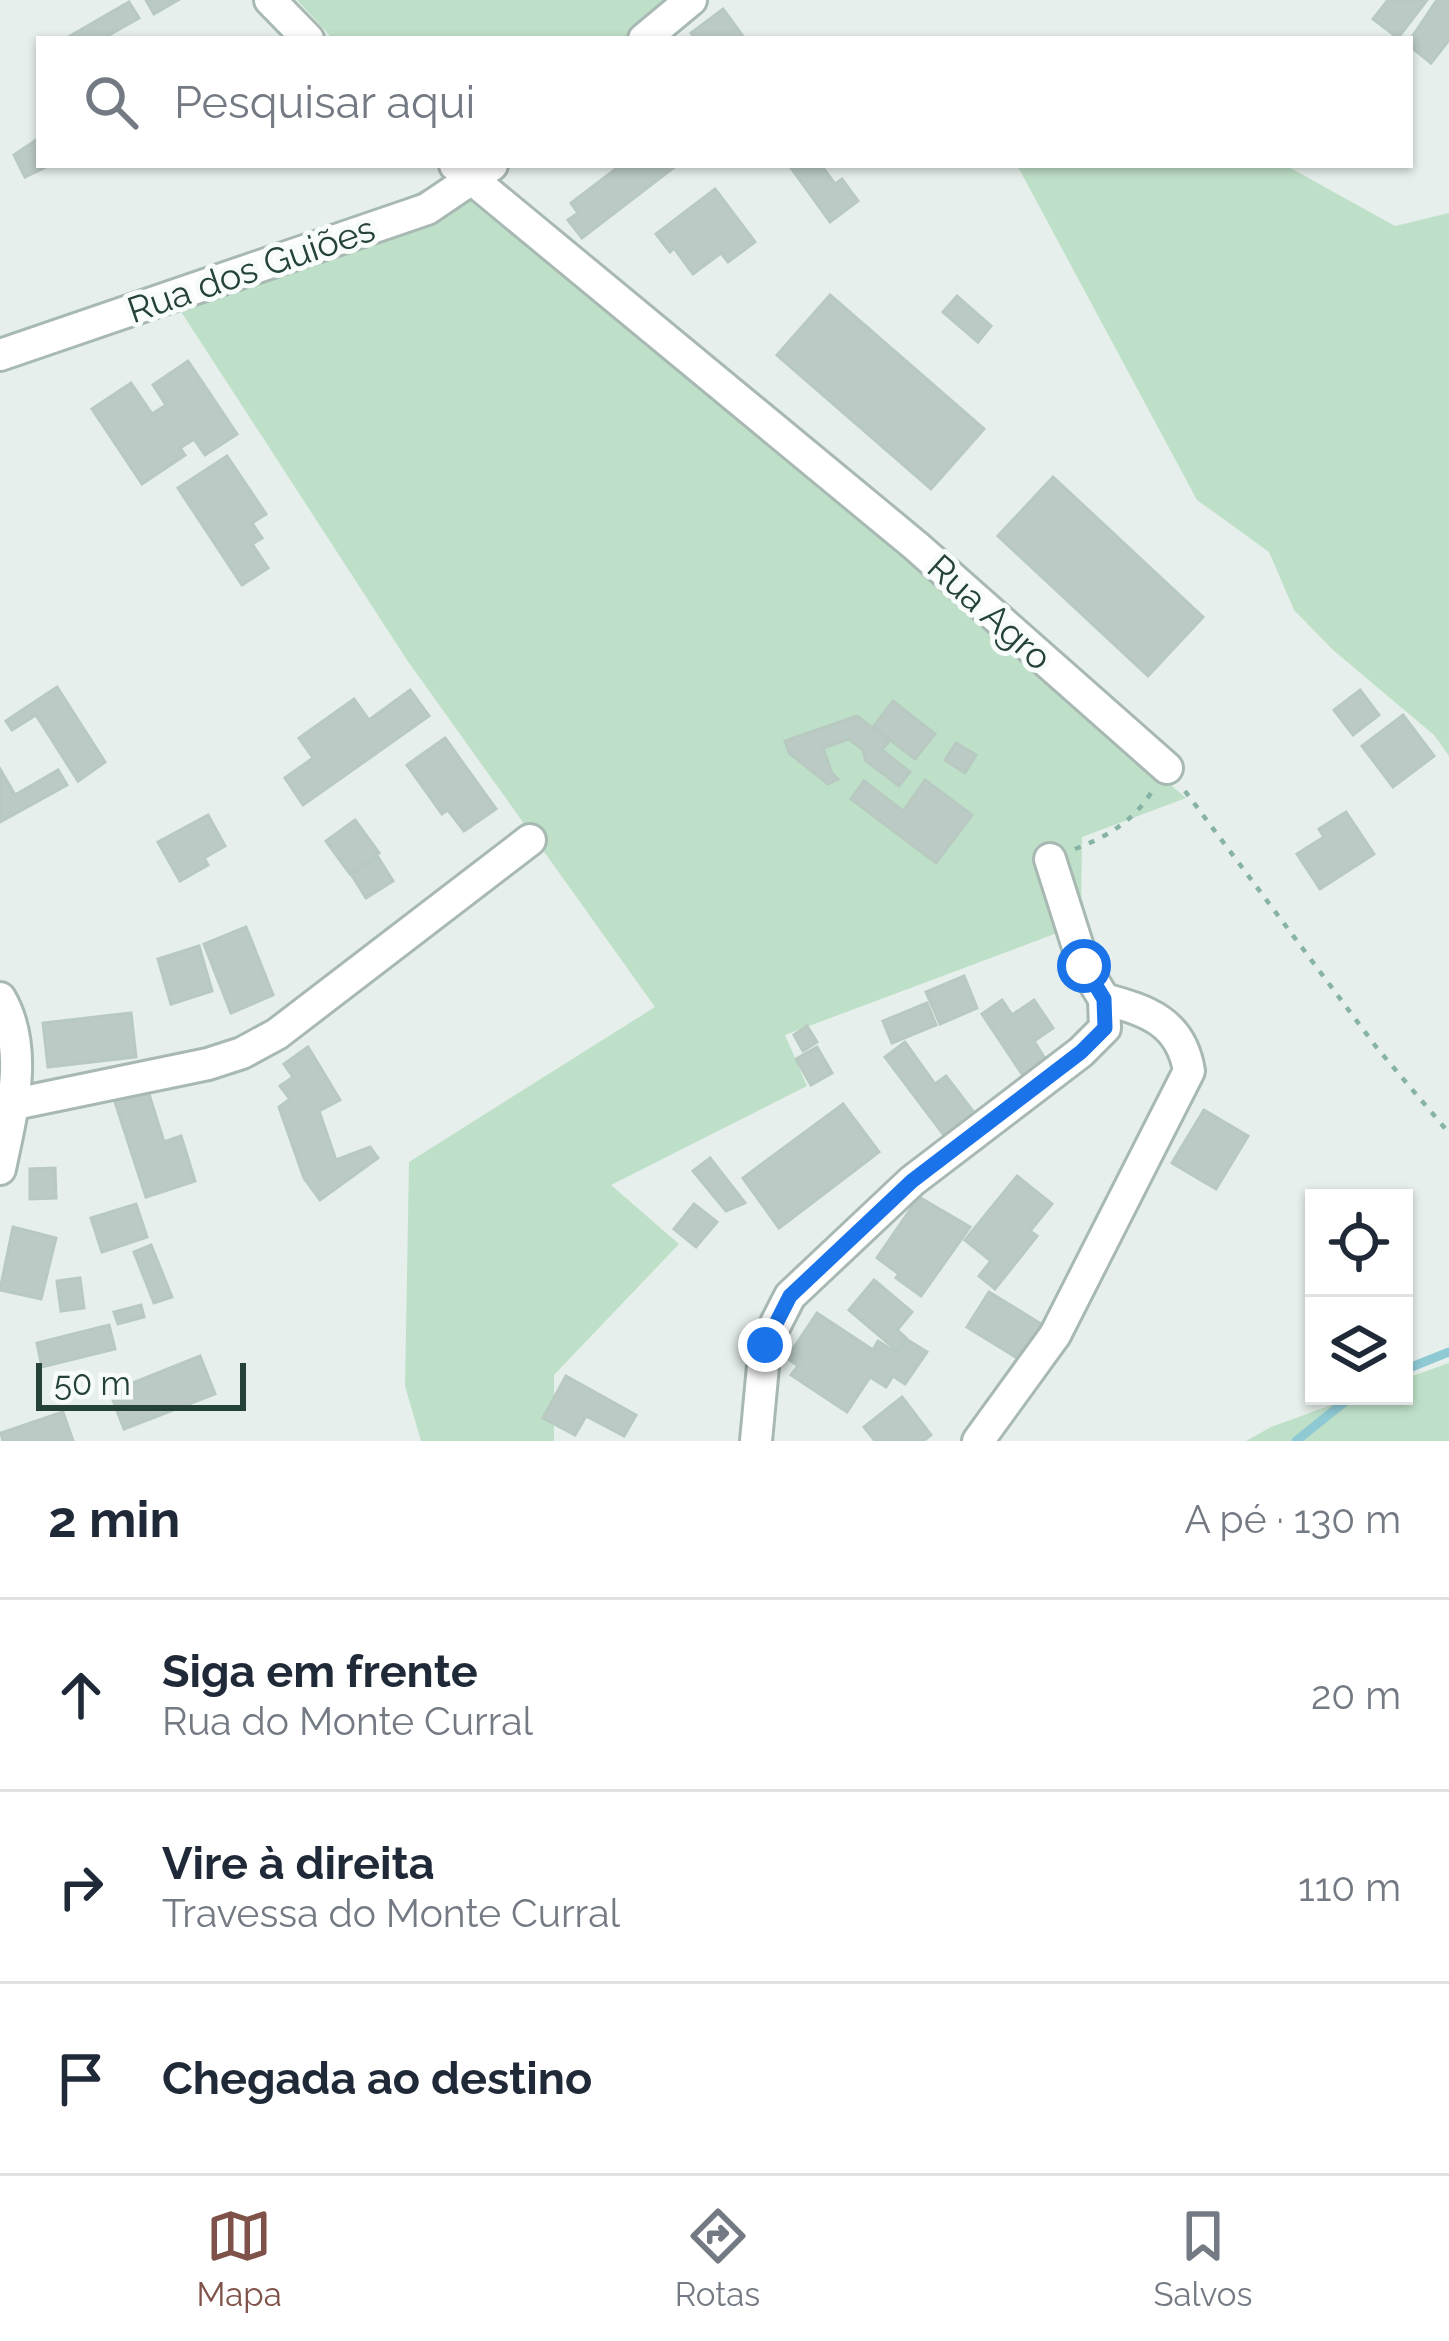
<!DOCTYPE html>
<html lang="pt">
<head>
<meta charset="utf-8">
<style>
	:root { --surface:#fff; --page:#f6f6f7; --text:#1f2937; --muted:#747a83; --line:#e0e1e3; --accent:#7f5249 }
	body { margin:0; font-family:Raleway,sans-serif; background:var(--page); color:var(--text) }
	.controls { position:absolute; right:36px; bottom:36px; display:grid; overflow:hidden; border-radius:0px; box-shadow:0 3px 9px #0004 }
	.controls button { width:108px; height:108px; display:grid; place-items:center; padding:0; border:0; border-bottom:3px solid var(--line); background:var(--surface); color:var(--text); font:60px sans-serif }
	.scale { position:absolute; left:36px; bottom:30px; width:210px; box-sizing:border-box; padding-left:12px; border:6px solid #24423a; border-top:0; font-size:33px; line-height:42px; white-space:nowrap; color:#24423a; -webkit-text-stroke:9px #f7fbf9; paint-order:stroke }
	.stop { position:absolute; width:36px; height:36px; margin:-27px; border:9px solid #1a73e8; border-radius:50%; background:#fff }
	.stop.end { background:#1a73e8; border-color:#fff; box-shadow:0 3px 12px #0008 }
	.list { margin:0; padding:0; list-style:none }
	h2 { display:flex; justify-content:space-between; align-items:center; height:156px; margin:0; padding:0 48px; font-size:51px }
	h2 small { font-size:39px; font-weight:400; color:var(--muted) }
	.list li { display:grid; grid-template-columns:78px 1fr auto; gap:36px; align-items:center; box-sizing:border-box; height:192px; padding:0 48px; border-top:3px solid var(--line) }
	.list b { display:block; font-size:45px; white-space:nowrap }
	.list p { margin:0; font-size:39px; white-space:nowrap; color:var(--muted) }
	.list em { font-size:39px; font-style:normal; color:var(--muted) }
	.icon { flex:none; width:66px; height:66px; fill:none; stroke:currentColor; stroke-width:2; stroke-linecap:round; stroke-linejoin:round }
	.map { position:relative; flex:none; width:1449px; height:1441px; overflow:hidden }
	.search { position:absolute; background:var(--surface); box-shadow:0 3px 9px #0004; left:36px; right:36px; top:36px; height:132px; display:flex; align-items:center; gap:30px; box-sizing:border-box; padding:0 42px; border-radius:0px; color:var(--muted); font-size:45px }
	.sheet { height:732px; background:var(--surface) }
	nav { display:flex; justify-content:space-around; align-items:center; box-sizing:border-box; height:168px; border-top:3px solid var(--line); background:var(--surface); font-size:33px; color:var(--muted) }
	nav a { display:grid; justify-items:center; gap:6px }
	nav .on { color:var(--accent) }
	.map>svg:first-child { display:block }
</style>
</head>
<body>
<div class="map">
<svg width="1449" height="1441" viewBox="0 0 1449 1441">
	<rect width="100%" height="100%" fill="#e6efeb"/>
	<g fill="#bfe0c8">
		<polygon points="297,0 669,0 622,39 333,39"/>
		<polygon points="1017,165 1285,165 1395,226 1449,213 1449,756 1434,735 1333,650 1294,610 1269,552 1197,500"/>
		<polygon points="465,169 1186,798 1082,837 1081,924 785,1035 807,1086 611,1185 679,1244 554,1375 554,1441 421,1441 405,1386 409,1162 655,1007 407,660 180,310"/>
		<polygon points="1449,1363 1449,1441 1246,1441 1271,1427 1356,1396 1404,1396 1404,1379"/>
	</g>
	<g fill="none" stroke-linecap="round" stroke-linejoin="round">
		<g stroke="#8ec9d4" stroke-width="9">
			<polyline points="1404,1370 1449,1352"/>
			<polyline points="1296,1441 1352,1396"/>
		</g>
	</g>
	<g fill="#bbcac4" stroke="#b8c9c2" stroke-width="3">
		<polygon points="146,0 178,0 154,14"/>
		<polygon points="1388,0 1427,0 1398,38 1373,19"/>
		<polygon points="1437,0 1449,0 1449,40 1431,63 1410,46 1410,40"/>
		<polygon points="129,2 139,18 102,39 65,39"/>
		<polygon points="723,9 745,39 695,39 691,33"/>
		<polygon points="39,138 39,165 50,165 25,177 14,155"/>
		<polygon points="621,165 677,165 582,238 568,220 578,213 571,203"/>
		<polygon points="789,165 821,165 835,184 842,179 858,201 830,222"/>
		<polygon points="715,189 755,242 728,262 721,253 693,274 674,248 670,252 656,234"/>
		<polygon points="830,295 984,429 931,489 777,355"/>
		<polygon points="957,296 991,326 978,342 943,312"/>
		<polygon points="188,361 237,434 205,455 194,439 180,448 185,455 142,484 92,409 131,383 152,414 166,405 153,385"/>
		<polygon points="227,456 266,514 252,523 262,538 252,544 268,568 242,585 178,488"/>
		<polygon points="1053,477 1203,617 1148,676 998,536"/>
		<polygon points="57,687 105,762 78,781 36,715 12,730 6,721"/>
		<polygon points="410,690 429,716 303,805 285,778 313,758 299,738 354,699 369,720"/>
		<polygon points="1360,690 1379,715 1353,735 1334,710"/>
		<polygon points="893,701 935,734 915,759 873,727"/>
		<polygon points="1403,715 1434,756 1393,787 1362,746"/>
		<polygon points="857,716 889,741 882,750 910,772 899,786 866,761 863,750 849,739 823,748 832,773 838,779 828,784 789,753 785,741"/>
		<polygon points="445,738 496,809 464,831 448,810 442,814 407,765"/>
		<polygon points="956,743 976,755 965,773 945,760"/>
		<polygon points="0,769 15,795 58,770 67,785 0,822"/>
		<polygon points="925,780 972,815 936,863 851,799 864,781 903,811"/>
		<polygon points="1346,812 1374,854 1320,889 1297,854 1324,837 1319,829"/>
		<polygon points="208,815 225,846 204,858 208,865 180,881 158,842"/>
		<polygon points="355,820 379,853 350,874 326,841"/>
		<polygon points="378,857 393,881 366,898 351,874"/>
		<polygon points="246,927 273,995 231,1013 204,944"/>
		<polygon points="199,946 212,991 171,1004 158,959"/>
		<polygon points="964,976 977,1008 940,1024 926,992"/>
		<polygon points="1002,1000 1012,1015 1034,1000 1053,1028 1034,1041 1049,1065 1026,1080 982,1014"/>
		<polygon points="927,1003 936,1025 892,1043 883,1021"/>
		<polygon points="131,1013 136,1057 48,1067 43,1023"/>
		<polygon points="807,1026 817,1042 803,1051 794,1035"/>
		<polygon points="905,1042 935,1084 946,1076 979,1119 949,1142 885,1057"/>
		<polygon points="308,1047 340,1100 319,1111 336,1160 370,1147 378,1158 320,1200 304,1178 279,1107 290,1099 280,1086 293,1077 284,1064"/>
		<polygon points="817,1047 832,1073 811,1085 796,1059"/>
		<polygon points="148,1091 164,1142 181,1136 195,1181 146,1197 115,1102"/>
		<polygon points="843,1104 879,1152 779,1228 743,1178"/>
		<polygon points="1204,1110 1248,1136 1216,1189 1172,1163"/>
		<polygon points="710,1158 745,1203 726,1211 693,1171"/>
		<polygon points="55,1168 56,1198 30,1199 30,1169"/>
		<polygon points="1017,1176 1052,1204 1030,1231 1037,1236 995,1289 979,1276 991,1261 965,1240"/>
		<polygon points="919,1197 970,1227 921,1296 896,1278 899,1274 877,1258"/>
		<polygon points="136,1204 147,1237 102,1252 91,1218"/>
		<polygon points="694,1204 717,1222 696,1247 674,1229"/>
		<polygon points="13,1227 56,1238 41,1299 0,1290"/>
		<polygon points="151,1245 172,1297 154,1303 134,1252"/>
		<polygon points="80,1278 84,1308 61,1311 57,1281"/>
		<polygon points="874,1280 912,1312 897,1330 906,1338 896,1350 849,1310"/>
		<polygon points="989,1292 1041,1324 1019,1359 967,1327"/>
		<polygon points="141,1305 144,1317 118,1324 114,1312"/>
		<polygon points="817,1313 873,1350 878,1341 897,1353 906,1339 927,1352 905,1384 893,1376 886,1387 870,1377 847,1412 791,1375 798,1366 787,1358"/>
		<polygon points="109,1325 115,1349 42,1367 37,1343"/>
		<polygon points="200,1356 215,1394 124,1429 110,1392"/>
		<polygon points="566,1376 636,1415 624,1436 586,1416 575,1435 543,1418"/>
		<polygon points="902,1397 931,1435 923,1441 875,1441 864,1427"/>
		<polygon points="63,1412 73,1441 3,1441 1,1433"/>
	</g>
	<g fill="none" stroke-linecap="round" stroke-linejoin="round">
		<defs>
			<g id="minor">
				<polyline points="270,0 308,39"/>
				<polyline points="644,39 691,0"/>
				<polyline points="455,165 916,546 1167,768"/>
				<polyline points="0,355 427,209 492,165"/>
				<path d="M0,998C30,1049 11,1115 0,1169"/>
				<polyline points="0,1107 208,1064 242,1053 277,1034 530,840"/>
				<polyline points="756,1441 765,1345 790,1296 912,1181 1081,1052 1105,1028 1104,999"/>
				<path d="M978,1441L1055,1335L1189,1071C1181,1022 1148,1011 1104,999L1084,966L1050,859"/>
			</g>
		</defs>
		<use href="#minor" stroke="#a8b8b2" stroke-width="36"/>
		<g stroke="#86b3a5" stroke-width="4.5" stroke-dasharray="6 9" stroke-linecap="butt">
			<polyline points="1185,791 1377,1048 1449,1133"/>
			<path d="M1075,849C1108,836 1132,822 1151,793"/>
		</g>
		<use href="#minor" stroke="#fff" stroke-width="30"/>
	</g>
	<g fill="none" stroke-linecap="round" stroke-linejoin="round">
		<polyline stroke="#1a73e8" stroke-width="15" points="765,1345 790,1296 912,1181 1081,1052 1105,1028 1104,999 1084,966"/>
	</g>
	<g text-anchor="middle" stroke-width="10" stroke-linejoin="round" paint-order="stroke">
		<g font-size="36" fill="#24423a" stroke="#f7fbf9">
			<text transform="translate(251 269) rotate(-19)" y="13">Rua dos Guiões</text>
			<text transform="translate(990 612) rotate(42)" y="13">Rua Agro</text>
		</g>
	</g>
</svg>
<div class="controls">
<button><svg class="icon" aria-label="locate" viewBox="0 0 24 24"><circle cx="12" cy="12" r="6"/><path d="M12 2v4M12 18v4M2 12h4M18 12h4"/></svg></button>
<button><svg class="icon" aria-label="layers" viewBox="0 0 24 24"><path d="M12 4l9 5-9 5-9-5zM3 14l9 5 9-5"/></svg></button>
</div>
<div class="scale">50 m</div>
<div class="stop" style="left:1084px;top:966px"></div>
<div class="stop end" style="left:765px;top:1345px"></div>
<div class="search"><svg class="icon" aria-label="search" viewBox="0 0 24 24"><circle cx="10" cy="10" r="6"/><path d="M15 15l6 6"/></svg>Pesquisar aqui</div>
</div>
<section class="sheet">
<h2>2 min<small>A pé · 130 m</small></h2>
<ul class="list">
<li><svg class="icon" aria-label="ahead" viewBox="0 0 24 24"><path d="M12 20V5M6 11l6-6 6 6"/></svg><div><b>Siga em frente</b><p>Rua do Monte Curral</p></div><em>20 m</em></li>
<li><svg class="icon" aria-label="right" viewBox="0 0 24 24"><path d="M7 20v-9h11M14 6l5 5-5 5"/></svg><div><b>Vire à direita</b><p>Travessa do Monte Curral</p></div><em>110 m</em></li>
<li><svg class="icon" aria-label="arrive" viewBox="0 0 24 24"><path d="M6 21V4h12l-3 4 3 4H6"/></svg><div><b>Chegada ao destino</b></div></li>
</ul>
</section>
<nav>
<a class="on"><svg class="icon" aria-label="map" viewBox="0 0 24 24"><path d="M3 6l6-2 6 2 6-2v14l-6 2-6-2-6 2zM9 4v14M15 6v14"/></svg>Mapa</a>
<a><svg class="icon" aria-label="directions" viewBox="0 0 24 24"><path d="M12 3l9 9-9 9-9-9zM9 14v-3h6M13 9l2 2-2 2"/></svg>Rotas</a>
<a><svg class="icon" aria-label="saved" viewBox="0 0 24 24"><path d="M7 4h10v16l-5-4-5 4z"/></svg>Salvos</a>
</nav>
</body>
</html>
